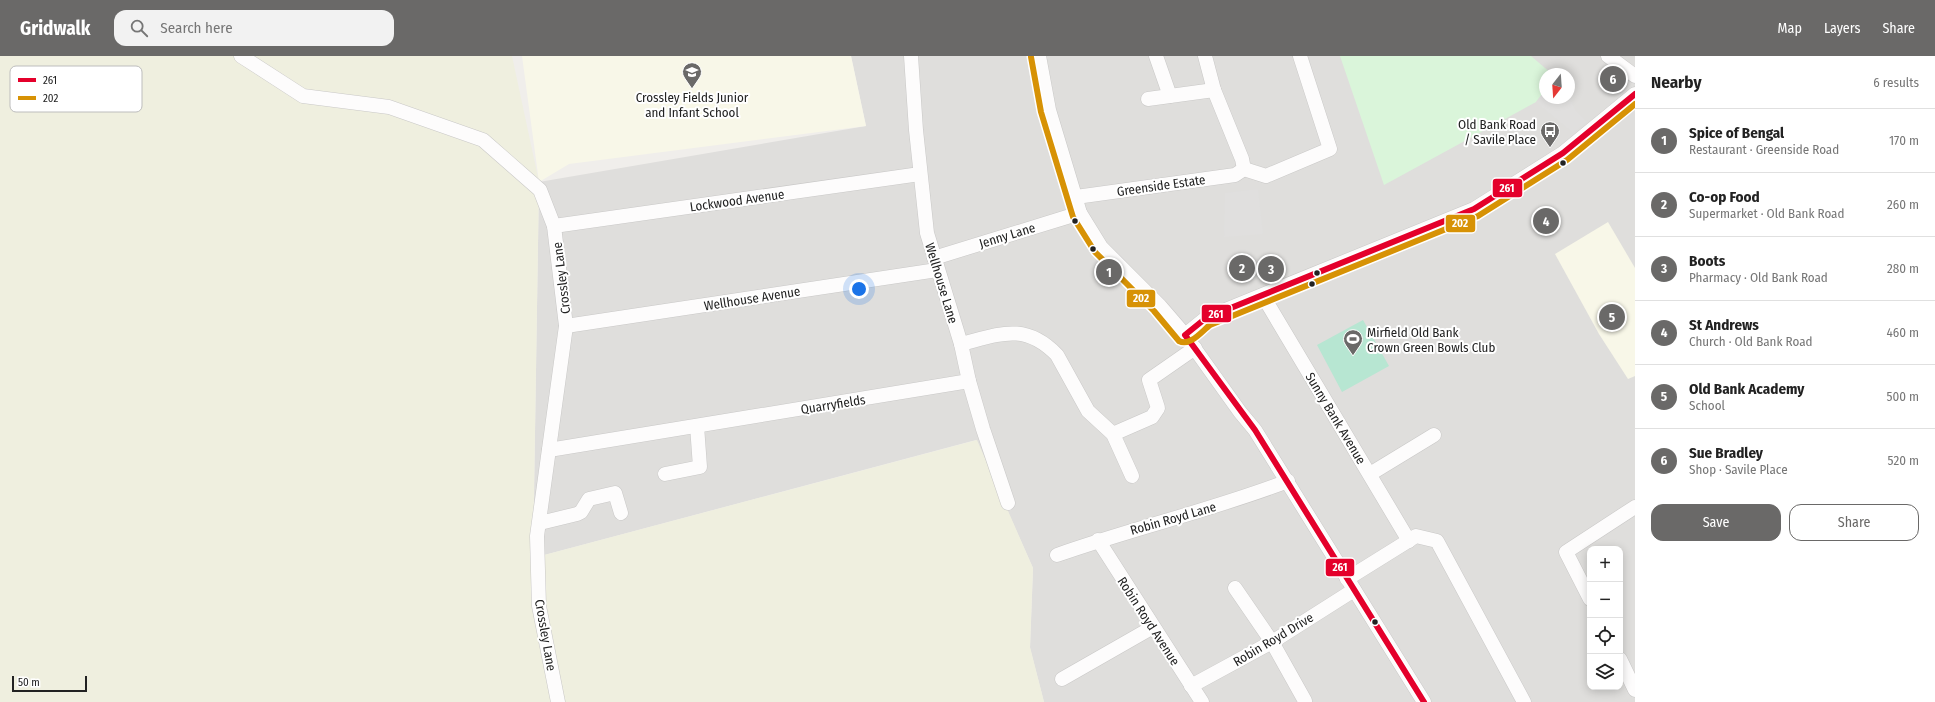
<!DOCTYPE html>
<html lang="en">
<head>
<meta charset="utf-8">
<style>
	:root { --surface:#fff; --page:#f2f2f2; --text:#222; --muted:#767676; --line:#e0e0e0; --accent:#6a6968 }
	body { margin:0; font-family:"Fira Sans Condensed",sans-serif; background:var(--page); color:var(--text) }
	.controls { position:absolute; right:12px; bottom:12px; display:grid; overflow:hidden; border-radius:8px; box-shadow:0 2px 10px #0003 }
	.controls button { width:36px; height:36px; display:grid; place-items:center; padding:0; border:0; border-bottom:1px solid var(--line); background:var(--surface); color:var(--text); font:20px sans-serif }
	.compass { position:absolute; left:1539px; top:12px; width:36px; height:36px; border-radius:50%; background:var(--surface); box-shadow:0 2px 10px #0003; rotate:197deg }
	.scale { position:absolute; left:12px; bottom:10px; width:75px; box-sizing:border-box; padding-left:4px; border:2px solid #222; border-top:0; font-size:11px; line-height:14px; white-space:nowrap; color:#222; -webkit-text-stroke:3px #fff; paint-order:stroke }
	.you { position:absolute; left:859px; top:233px; width:14px; height:14px; margin:-10px; border:3px solid #fff; border-radius:50%; background:#1a73e8; box-shadow:0 0 0 6px #1a73e833 }
	.badge { display:grid; place-items:center; width:26px; height:26px; border-radius:50%; background:var(--accent); color:#fff; font-size:13px; font-weight:700 }
	.pin { position:absolute; translate:-50% -50%; border:2px solid #fff; box-shadow:0 1px 4px #0006 }
	.list { margin:0; padding:0; list-style:none }
	h2 { display:flex; justify-content:space-between; align-items:center; height:52px; margin:0; padding:0 16px; font-size:17px }
	h2 small { font-size:13px; font-weight:400; color:var(--muted) }
	.list li { display:grid; grid-template-columns:26px 1fr auto; gap:12px; align-items:center; box-sizing:border-box; height:64px; padding:0 16px; border-top:1px solid var(--line) }
	.list b { display:block; font-size:15px; white-space:nowrap }
	.list p { margin:0; font-size:13px; white-space:nowrap; color:var(--muted) }
	.list em { font-size:13px; font-style:normal; color:var(--muted) }
	.actions { display:flex; gap:8px; padding:12px 16px }
	.actions a { flex:1; padding:9px 0; border:1px solid var(--accent); border-radius:12px; text-align:center; font-size:14px; color:var(--accent) }
	.actions .main { background:var(--accent); color:#fff }
	.icon { flex:none; width:22px; height:22px; fill:none; stroke:currentColor; stroke-width:2; stroke-linecap:round; stroke-linejoin:round }
	.map { position:relative; flex:none; width:1635px; height:646px; overflow:hidden }
	header { display:flex; align-items:center; gap:24px; box-sizing:border-box; height:56px; padding:0 20px; background:var(--accent); color:#fff }
	header strong { font-size:19px }
	nav { display:flex; gap:22px; margin-inline-start:auto; font-size:14px }
	.search { width:280px; height:36px; background:var(--page); display:flex; align-items:center; gap:10px; box-sizing:border-box; padding:0 14px; border-radius:12px; color:var(--muted); font-size:15px }
	main { display:flex }
	aside { flex:1; background:var(--surface) }
	.map>svg:first-child { display:block }
</style>
</head>
<body>
<header>
<strong>Gridwalk</strong>
<div class="search"><svg class="icon" aria-label="search" viewBox="0 0 24 24"><circle cx="10" cy="10" r="6"/><path d="M15 15l6 6"/></svg>Search here</div>
<nav><a>Map</a><a>Layers</a><a>Share</a></nav>
</header>
<main>
<div class="map">
<svg width="1635" height="646" viewBox="0 0 1635 646">
	<rect width="100%" height="100%" fill="#f0eeeb"/>
	<path fill="#dfdedc" fill-rule="evenodd" d="M851,0H1635V646H1044L1030,592L1033,512L976,384L533,502L539,126L866,70ZM1545,18H1569V42H1545ZM1590,493H1620V631H1590Z"/>
	<g fill="#f8f7e8">
		<polygon points="522,0 851,0 866,70 569,108 539,126"/>
		<polygon points="1608,166 1635,212 1635,320 1628,323 1599,278 1555,198"/>
	</g>
	<polygon fill="#efefdf" points="0,0 512,0 539,126 533,502 977,384 1033,512 1030,591 1044,646 0,646"/>
	<polygon fill="#daf5da" points="1340,0 1531,0 1552,18 1545,18 1545,35 1536,46 1384,129"/>
	<polygon fill="#b7e6d2" points="1363,264 1389,310 1342,336 1317,289"/>
	<g fill="#e0dfde">
		<polygon points="1545,34 1545,42 1569,42 1569,36 1574,52 1587,66 1573,77 1536,46"/>
		<polygon points="1258,133 1263,178 1224,181 1225,137"/>
	</g>
	<g fill="none" stroke-linecap="round" stroke-linejoin="round">
		<defs>
			<g id="minor">
				<polyline points="241,0 303,40 389,51 483,84 540,134 554,170 566,270 537,480 539,550 558,646"/>
				<polyline points="911,0 916,74 927,177 961,288 969,325 983,373 1008,447"/>
				<polyline points="1039,0 1049,54 1080,157 1101,191 1160,250 1185,279 1240,356 1255,374 1424,646"/>
				<polyline points="1156,0 1170,40"/>
				<polyline points="1205,0 1214,34 1242,103 1244,113 1266,120 1330,93 1300,0"/>
				<polyline points="1608,0 1635,20"/>
				<polyline points="1148,43 1214,34"/>
				<polyline points="1076,141 1235,119 1244,113"/>
				<polyline points="554,170 920,118"/>
				<polyline points="934,202 1080,157"/>
				<polyline points="1263,240 1409,485"/>
				<polyline points="566,270 937,214"/>
				<polyline points="1185,279 1206,262 1474,153 1563,97 1635,38"/>
				<path d="M961,288C1000,278 1025,266 1057,299L1088,355L1113,378L1132,420"/>
				<polyline points="1113,378 1152,361 1158,352 1149,324 1195,292"/>
				<polyline points="549,394 969,325"/>
				<polyline points="665,418 700,411 697,370"/>
				<polyline points="1370,418 1434,379"/>
				<polyline points="540,467 577,458 581,456 589,443 615,437 621,457"/>
				<polyline points="1098,484 1202,646"/>
				<path d="M1057,499C1133,472 1213,454 1288,425"/>
				<polyline points="1350,523 1347,523 1416,480 1437,485 1524,646"/>
				<polyline points="1235,532 1272,586 1305,645"/>
				<polyline points="1590,543 1566,496 1635,451"/>
				<polyline points="1620,603 1635,634"/>
				<polyline points="1062,623 1153,571"/>
				<polyline points="1191,630 1272,586 1354,534"/>
			</g>
		</defs>
		<use href="#minor" stroke="#c9c8c7" stroke-width="15"/>
		<use href="#minor" stroke="#fdfcfc" stroke-width="14"/>
		<defs>
			<polyline id="bus-1" points="1424,646 1255,374 1185,279 1206,262 1474,153 1563,97 1635,38"/>
			<path id="bus-2" d="M1031,1L1041,56L1073,161L1095,196L1154,255L1179,285C1190,291 1202,275 1210,269L1478,160L1567,104L1635,48"/>
		</defs>
		<use href="#bus-1" stroke="#fff" stroke-width="9"/>
		<use href="#bus-2" stroke="#fff" stroke-width="9"/>
		<use href="#bus-1" stroke="#e4002b" stroke-width="6"/>
		<use href="#bus-2" stroke="#d79205" stroke-width="6"/>
	</g>
	<defs>
		<symbol id="school-pin" viewBox="-11 -11 22 30"><path d="M0 17L-7.5 6A9.5 9.5 0 1 1 7.5 6Z" fill="#6a6968" stroke="#fff"/><path d="M0-5L7-2L0 1L-7-2ZM-4 1L0 2.5L4 1V4Q0 6-4 4Z" fill="#fff"/></symbol>
		<symbol id="bus-pin" viewBox="-11 -11 22 30"><path d="M0 17L-7.5 6A9.5 9.5 0 1 1 7.5 6Z" fill="#6a6968" stroke="#fff"/><path d="M-5-6H5V4H4V6H2V4H-2V6H-4V4H-5ZM-3.5-4V0h7V-4ZM-3.5 1.2v1.5H-2V1.2ZM2 1.2v1.5H3.5V1.2Z" fill="#fff"/></symbol>
		<symbol id="stadium-pin" viewBox="-11 -11 22 30"><path d="M0 17L-7.5 6A9.5 9.5 0 1 1 7.5 6Z" fill="#6a6968" stroke="#fff"/><path d="M0-5a6.5 5 0 1 0 0 10a6.5 5 0 1 0 0-10ZM-3.5-1.8h7v3.6h-7Z" fill="#fff"/></symbol>
	</defs>
	<g fill-rule="evenodd">
		<use href="#school-pin" x="681" y="5" width="22" height="30"/>
		<use href="#bus-pin" x="1539" y="64" width="22" height="30"/>
		<use href="#stadium-pin" x="1342" y="272" width="22" height="30"/>
	</g>
	<g fill="#222" stroke="#fff" stroke-width="1.5">
		<circle cx="1563" cy="107" r="3.5"/>
		<circle cx="1075" cy="165" r="3.5"/>
		<circle cx="1093" cy="193" r="3.5"/>
		<circle cx="1317" cy="217" r="3.5"/>
		<circle cx="1312" cy="228" r="3.5"/>
		<circle cx="1375" cy="566" r="3.5"/>
	</g>
	<g text-anchor="middle" stroke-width="4" stroke-linejoin="round" paint-order="stroke">
		<g font-size="13" fill="#222" stroke="#fff">
			<text x="692" y="46">Crossley Fields Junior<tspan x="692" dy="15">and Infant School</tspan></text>
			<text x="1536" y="73" text-anchor="end">Old Bank Road<tspan x="1536" dy="15">/ Savile Place</tspan></text>
			<text x="1367" y="281" text-anchor="start">Mirfield Old Bank<tspan x="1367" dy="15">Crown Green Bowls Club</tspan></text>
		</g>
		<g font-size="13" fill="#222" stroke="#fff">
			<text transform="translate(1161 129) rotate(-8)" y="5">Greenside Estate</text>
			<text transform="translate(737 144) rotate(-8)" y="5">Lockwood Avenue</text>
			<text transform="translate(1007 179) rotate(-17)" y="5">Jenny Lane</text>
			<text transform="translate(561 222) rotate(-97)" y="5">Crossley Lane</text>
			<text transform="translate(942 227) rotate(73)" y="5">Wellhouse Lane</text>
			<text transform="translate(752 242) rotate(-9)" y="5">Wellhouse Avenue</text>
			<text transform="translate(833 348) rotate(-9)" y="5">Quarryfields</text>
			<text transform="translate(1336 362) rotate(59)" y="5">Sunny Bank Avenue</text>
			<text transform="translate(1173 462) rotate(-16)" y="5">Robin Royd Lane</text>
			<text transform="translate(1149 565) rotate(57)" y="5">Robin Royd Avenue</text>
			<text transform="translate(546 579) rotate(80)" y="5">Crossley Lane</text>
			<text transform="translate(1273 583) rotate(-31)" y="5">Robin Royd Drive</text>
		</g>
	</g>
	<rect x="10" y="10" width="132" height="46" rx="6" fill="#fff" stroke="#bdbdbd" stroke-width="1"/>
	<rect x="18" y="22" width="18" height="4" fill="#e4002b"/>
	<rect x="18" y="40" width="18" height="4" fill="#d79205"/>
	<g font-size="11" fill="#222">
		<text x="43" y="28">261</text>
		<text x="43" y="46">202</text>
	</g>
	<g stroke="#fff" stroke-width="1.5">
		<rect x="1492" y="122" width="31" height="20" rx="4" fill="#e4002b"/>
		<rect x="1445" y="158" width="31" height="19" rx="4" fill="#d79205"/>
		<rect x="1126" y="233" width="30" height="19" rx="4" fill="#d79205"/>
		<rect x="1201" y="248" width="31" height="19" rx="4" fill="#e4002b"/>
		<rect x="1325" y="502" width="30" height="19" rx="4" fill="#e4002b"/>
	</g>
	<g font-size="11" text-anchor="middle" font-weight="bold" fill="#fff">
		<text x="1507" y="136">261</text>
		<text x="1460" y="171">202</text>
		<text x="1141" y="246">202</text>
		<text x="1216" y="262">261</text>
		<text x="1340" y="515">261</text>
	</g>
</svg>
<div class="controls">
<button>+</button>
<button>−</button>
<button><svg class="icon" aria-label="locate" viewBox="0 0 24 24"><circle cx="12" cy="12" r="6"/><path d="M12 2v4M12 18v4M2 12h4M18 12h4"/></svg></button>
<button><svg class="icon" aria-label="layers" viewBox="0 0 24 24"><path d="M12 4l9 5-9 5-9-5zM3 14l9 5 9-5"/></svg></button>
</div>
<svg class="compass" viewBox="-18 -18 36 36"><path d="M0-13l5 13h-10z" fill="#e53935"/><path d="M0 13l5-13h-10z" fill="#767676"/></svg>
<div class="scale">50 m</div>
<div class="you"></div>
<div class="pin badge" style="left:1109px;top:216px">1</div>
<div class="pin badge" style="left:1242px;top:212px">2</div>
<div class="pin badge" style="left:1271px;top:213px">3</div>
<div class="pin badge" style="left:1546px;top:165px">4</div>
<div class="pin badge" style="left:1612px;top:261px">5</div>
<div class="pin badge" style="left:1613px;top:23px">6</div>
</div>
<aside>
<h2>Nearby<small>6 results</small></h2>
<ul class="list">
<li><span class="badge">1</span><div><b>Spice of Bengal</b><p>Restaurant · Greenside Road</p></div><em>170 m</em></li>
<li><span class="badge">2</span><div><b>Co-op Food</b><p>Supermarket · Old Bank Road</p></div><em>260 m</em></li>
<li><span class="badge">3</span><div><b>Boots</b><p>Pharmacy · Old Bank Road</p></div><em>280 m</em></li>
<li><span class="badge">4</span><div><b>St Andrews</b><p>Church · Old Bank Road</p></div><em>460 m</em></li>
<li><span class="badge">5</span><div><b>Old Bank Academy</b><p>School</p></div><em>500 m</em></li>
<li><span class="badge">6</span><div><b>Sue Bradley</b><p>Shop · Savile Place</p></div><em>520 m</em></li>
</ul>
<div class="actions"><a class="main">Save</a><a>Share</a></div>
</aside>
</main>
</body>
</html>
